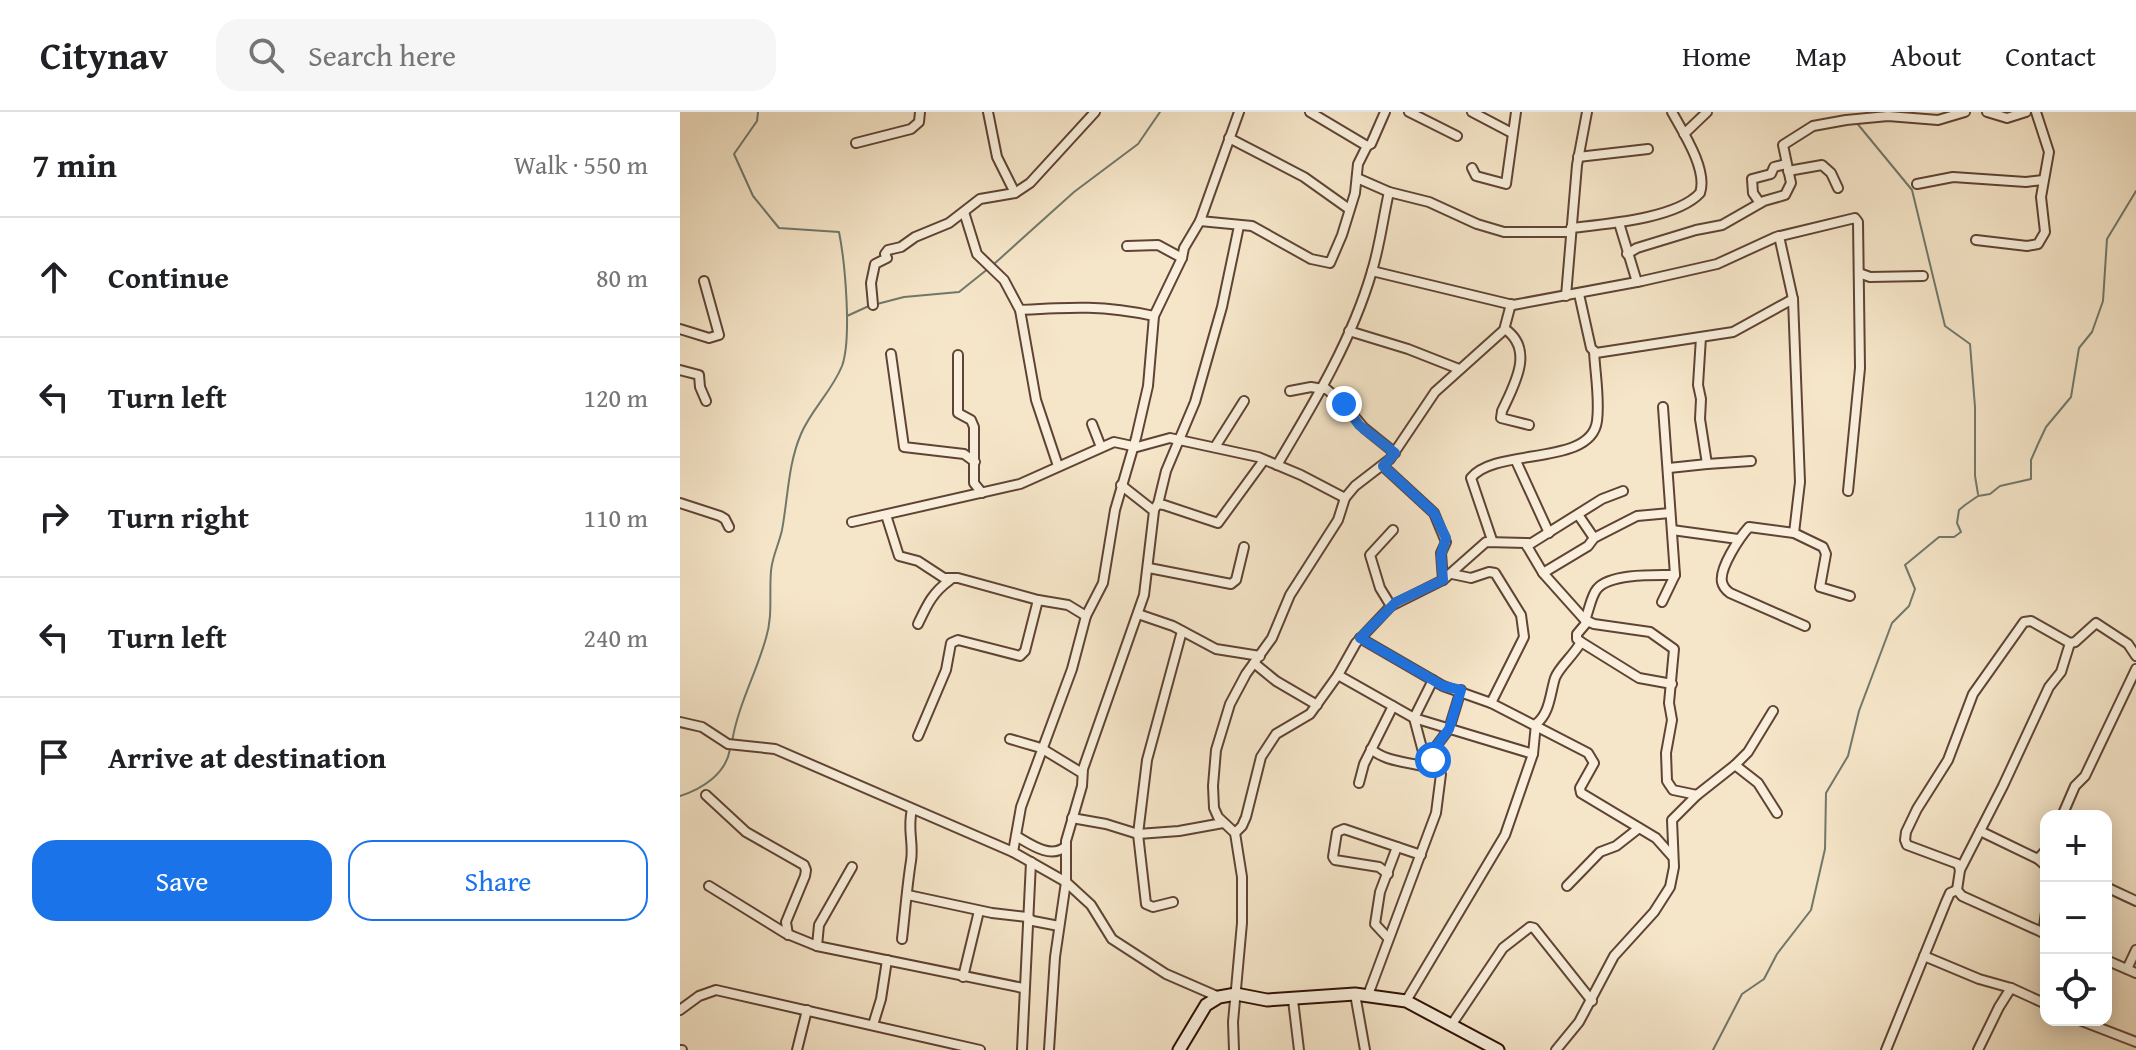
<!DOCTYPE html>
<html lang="en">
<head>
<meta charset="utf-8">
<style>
	:root { --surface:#fff; --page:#f6f6f6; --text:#202124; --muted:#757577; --line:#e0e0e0; --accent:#1a73e8 }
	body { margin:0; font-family:"Gentium Book Plus",serif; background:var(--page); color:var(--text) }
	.controls { position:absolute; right:24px; bottom:24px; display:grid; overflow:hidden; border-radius:16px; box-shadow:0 4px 20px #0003 }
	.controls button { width:72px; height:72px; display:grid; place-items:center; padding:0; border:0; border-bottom:2px solid var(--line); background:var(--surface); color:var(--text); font:40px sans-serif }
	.stop { position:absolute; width:24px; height:24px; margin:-18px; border:6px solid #1a73e8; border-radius:50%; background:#fff }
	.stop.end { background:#1a73e8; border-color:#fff; box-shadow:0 2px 8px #0008 }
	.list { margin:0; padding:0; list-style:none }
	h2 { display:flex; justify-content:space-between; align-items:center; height:104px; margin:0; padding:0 32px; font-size:34px }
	h2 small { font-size:26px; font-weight:400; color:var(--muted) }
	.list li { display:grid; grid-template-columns:52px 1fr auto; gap:24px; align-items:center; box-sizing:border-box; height:120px; padding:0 32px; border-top:2px solid var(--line) }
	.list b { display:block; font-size:30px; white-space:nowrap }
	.list em { font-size:26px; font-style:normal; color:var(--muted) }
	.actions { display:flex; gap:16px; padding:24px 32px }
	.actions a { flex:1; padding:18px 0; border:2px solid var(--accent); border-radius:24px; text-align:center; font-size:28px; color:var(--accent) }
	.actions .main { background:var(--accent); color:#fff }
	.icon { flex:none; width:44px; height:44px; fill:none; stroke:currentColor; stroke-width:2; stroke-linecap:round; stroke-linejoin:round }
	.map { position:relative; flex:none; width:1456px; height:938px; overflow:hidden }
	header { display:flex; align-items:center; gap:48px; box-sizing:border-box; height:112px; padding:0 40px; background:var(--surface); border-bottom:2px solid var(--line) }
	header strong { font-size:38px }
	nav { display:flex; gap:44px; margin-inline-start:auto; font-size:28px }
	.search { width:560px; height:72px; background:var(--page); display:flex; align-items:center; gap:20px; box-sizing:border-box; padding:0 28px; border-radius:24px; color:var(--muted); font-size:30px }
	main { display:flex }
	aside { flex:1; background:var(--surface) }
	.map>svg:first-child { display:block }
</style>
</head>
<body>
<header>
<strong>Citynav</strong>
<div class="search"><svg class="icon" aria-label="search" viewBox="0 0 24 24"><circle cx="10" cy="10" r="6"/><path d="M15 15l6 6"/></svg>Search here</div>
<nav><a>Home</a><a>Map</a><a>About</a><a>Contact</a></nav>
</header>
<main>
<aside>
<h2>7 min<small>Walk · 550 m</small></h2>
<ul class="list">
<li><svg class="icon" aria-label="ahead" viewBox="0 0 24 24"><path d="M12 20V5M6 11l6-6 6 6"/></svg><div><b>Continue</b></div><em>80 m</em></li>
<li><svg class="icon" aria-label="left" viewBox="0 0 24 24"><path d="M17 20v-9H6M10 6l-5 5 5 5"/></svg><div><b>Turn left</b></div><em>120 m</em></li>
<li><svg class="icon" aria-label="right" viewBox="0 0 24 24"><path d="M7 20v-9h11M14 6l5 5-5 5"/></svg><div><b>Turn right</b></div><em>110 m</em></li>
<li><svg class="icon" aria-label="left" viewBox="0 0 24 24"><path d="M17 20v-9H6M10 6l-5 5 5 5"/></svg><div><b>Turn left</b></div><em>240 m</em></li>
<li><svg class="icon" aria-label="arrive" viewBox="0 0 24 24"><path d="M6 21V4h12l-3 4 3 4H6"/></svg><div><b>Arrive at destination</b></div></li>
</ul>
<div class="actions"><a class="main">Save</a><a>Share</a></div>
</aside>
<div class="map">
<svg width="1456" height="938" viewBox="0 0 1456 938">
	<rect width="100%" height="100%" fill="#f6e6c9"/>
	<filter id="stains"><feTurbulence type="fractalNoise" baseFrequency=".0025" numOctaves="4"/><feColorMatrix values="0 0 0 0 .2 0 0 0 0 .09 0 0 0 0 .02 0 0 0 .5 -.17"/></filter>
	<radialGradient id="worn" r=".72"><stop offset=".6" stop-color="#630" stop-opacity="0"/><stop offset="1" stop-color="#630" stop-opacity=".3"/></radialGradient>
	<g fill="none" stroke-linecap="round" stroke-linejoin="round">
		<g stroke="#70786b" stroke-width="2">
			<polyline points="1176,10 1232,78 1265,214 1290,232 1295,295 1295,364 1298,382"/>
			<polyline points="314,152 394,80 458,32 480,0"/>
			<polyline points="197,192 224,185 279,180 309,156"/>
			<polyline points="167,204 191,193"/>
			<path d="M52,630C58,593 76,562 86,526C93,504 89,482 91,459C92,445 99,432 102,418C108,386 108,352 121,322C131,298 152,279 162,254C172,226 165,150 159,120L99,116L73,84L54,42L77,9L78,0"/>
			<path d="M0,684C22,677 46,662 50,637"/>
			<polyline points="1033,938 1062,882 1084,867 1097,842 1131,798 1145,737 1146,681 1168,644 1179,599 1212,511 1229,494 1235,477 1225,453 1259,425 1274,425 1281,420 1277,411 1279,398 1285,393 1298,384 1310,382 1320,374 1351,367 1351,348 1358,332 1366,315 1391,285 1399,236 1412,220 1423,189 1427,127 1456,79"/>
		</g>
		<defs>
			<g id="street">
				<polyline points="308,0 317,45 335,81"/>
				<polyline points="630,0 687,34 691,32 705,0"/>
				<polyline points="729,0 777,24"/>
				<polyline points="792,0 832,21"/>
				<polyline points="1307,0 1327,6 1346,0"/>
				<polyline points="1004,22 1027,0"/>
				<polyline points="549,26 624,65 669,97"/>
				<polyline points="176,31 231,17 239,10 240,0"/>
				<polyline points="898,45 968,37"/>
				<polyline points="792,56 796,64 826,72 836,0"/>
				<polyline points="1108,59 1142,53 1151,61 1158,76"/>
				<polyline points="677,66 709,80 749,90 797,112 824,120 890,120"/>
				<polyline points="1237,72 1273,65 1346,70 1363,68"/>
				<polyline points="1080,91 1073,81 1072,67 1091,62 1094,55 1106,52"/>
				<polyline points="284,100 297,142 324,168 340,198 356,288 378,354"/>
				<polyline points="520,109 572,114 631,147 650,151 662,123 675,81 678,52 687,34"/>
				<polyline points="939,111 957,170"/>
				<path d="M891,116C925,112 996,107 1020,81C1028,58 1003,20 992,0"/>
				<polyline points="1099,124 1113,187 1120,370 1114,421"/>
				<polyline points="1296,128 1347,134 1358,132 1365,120 1361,85 1369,40 1356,0"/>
				<polyline points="447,134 478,133 502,146"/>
				<polyline points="947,142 957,136 1016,118 1042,113 1084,89 1105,83 1111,71 1103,33 1133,14 1166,8 1208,4 1258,8 1285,0"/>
				<polyline points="692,159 833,193 962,169 1037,152 1096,125 1175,106 1178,110 1180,256 1168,379"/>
				<polyline points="1179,161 1190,165 1243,164"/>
				<polyline points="899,182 911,236 916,241 1053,220 1113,187"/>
				<polyline points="886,184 897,53 907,0"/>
				<polyline points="193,193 191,171 195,152 207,146 205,142 208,138 221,135 235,125 269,111 300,87 335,81 350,71 415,0"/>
				<path d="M340,198C392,195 423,193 474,204"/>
				<polyline points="0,217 29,226 39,223 24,169"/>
				<path d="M825,217C855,238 834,273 822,299L821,306L849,313"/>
				<polyline points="669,219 728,237 779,257"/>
				<polyline points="211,242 224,335 284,342 295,350"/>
				<polyline points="278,243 278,301 291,308 294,315 294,371 302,381"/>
				<polyline points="0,258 19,263 20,275 26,289"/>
				<polyline points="644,275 664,292 684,316 715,341"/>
				<polyline points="610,279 631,275 643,277"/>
				<polyline points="412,312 421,335"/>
				<polyline points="535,335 564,289"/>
				<polyline points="836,349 869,421"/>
				<polyline points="1027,352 1071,349"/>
				<path d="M597,353C634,291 672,228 692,159C700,133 703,106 709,80"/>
				<polyline points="703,354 754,401 766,430 761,441 763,468"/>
				<polyline points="989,356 1027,352 1020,307 1021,287 1018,273 1021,225"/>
				<polyline points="0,391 40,404 45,407 49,415"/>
				<polyline points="478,392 486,359 515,290 542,195 559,114"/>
				<polyline points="475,396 478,392 484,393 538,411 584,348"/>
				<polyline points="206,403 219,444 238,449 264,466 278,466 358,488 388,493 406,504 392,557 341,695 333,740"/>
				<polyline points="899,404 914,426 957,404 990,401"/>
				<polyline points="172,410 340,372 434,330 457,335 490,326 578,345 621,363 665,386"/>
				<polyline points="992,418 1058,427"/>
				<path d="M812,428L791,366C815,335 911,355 917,309C920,287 915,261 914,239"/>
				<polyline points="847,434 863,461 905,508 914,512 970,520 994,537 989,591 992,608 986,641 987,669 993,678 1017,683 992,708 994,755 990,775 974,800 934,844 899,910 876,938"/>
				<polyline points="469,456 551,472 556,468 564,435"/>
				<polyline points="863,461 908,434 914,426"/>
				<polyline points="772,462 791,466 809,460 815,461 841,503 844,525 811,591"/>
				<polyline points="982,490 995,463 983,295"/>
				<polyline points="711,494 700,476 690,443 713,418"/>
				<polyline points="458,502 493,514 536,537 580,544"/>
				<polyline points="406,504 423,471 435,398 456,326 468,274 474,204 502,146 504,136 520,109 559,0"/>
				<path d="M905,508C909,499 911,484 917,477C930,461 976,463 995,463"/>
				<polyline points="908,509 897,522 897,527 901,530 959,566 992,572"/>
				<path d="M238,512C247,493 252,481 270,468"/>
				<path d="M1125,514L1050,481C1046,478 1043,475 1042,470C1039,456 1060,425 1069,415L1114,421L1143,435L1146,442L1140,475L1170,484"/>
				<polyline points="680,526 763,574 811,591 908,641 914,651 900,676 901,681 976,726 992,744"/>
				<polyline points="574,551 596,569 637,593"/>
				<polyline points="658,563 734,606 853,642"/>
				<polyline points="0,610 22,615 48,632 95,637 333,740 386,770 411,793 432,827 486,862 539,885"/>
				<polyline points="238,624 266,558 271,531 278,528 340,544 345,539 358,488"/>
				<polyline points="330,627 361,636 402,661"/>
				<polyline points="1055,653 1078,671 1097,701"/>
				<polyline points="747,655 734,606 753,568"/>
				<polyline points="752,656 757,633 769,617 781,578"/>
				<polyline points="679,671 684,652 713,594"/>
				<polyline points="26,683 66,720 124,753 126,758 125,764 106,810 108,823"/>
				<polyline points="1017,683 1055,653 1068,640 1093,599"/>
				<polyline points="1382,704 1395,674 1405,664 1456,557"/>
				<polyline points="392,706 426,712 458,722 499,719 543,711"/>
				<polyline points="1300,719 1358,747 1366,754"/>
				<polyline points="555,721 562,714 566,705 581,645 596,622 630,602 658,563 676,531 711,494 763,468 806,430 848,431 847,434 922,387 943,379"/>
				<path d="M336,724C350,732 370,747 385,735"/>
				<polyline points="1358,747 1366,738"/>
				<polyline points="1280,758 1323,674 1369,575 1381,560 1390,531"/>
				<polyline points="708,762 699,755 655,748 653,745 657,720 664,717 741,743"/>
				<polyline points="29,774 105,821 137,834 343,876"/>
				<polyline points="887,774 920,740 936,734 959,716"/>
				<polyline points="1426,775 1456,789"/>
				<polyline points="228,783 312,801 347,805 353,809 379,814"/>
				<polyline points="493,790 473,795 466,792 458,722 467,648 502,519"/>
				<polyline points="1363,821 1366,800"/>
				<polyline points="1366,822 1282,784 1277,778 1280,758 1278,752 1227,733 1225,728 1226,720 1237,697 1268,648 1293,582 1344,510 1351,509 1390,531 1395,530 1416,511 1448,532 1456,544"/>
				<polyline points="708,826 695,812 700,780 717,735"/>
				<path d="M222,827C225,801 227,774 231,749C234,730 227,719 232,697"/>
				<polyline points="137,834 139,813 172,755"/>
				<polyline points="1244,844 1299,867 1331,876 1366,892"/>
				<polyline points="1426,848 1456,861"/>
				<polyline points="1447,857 1456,838"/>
				<polyline points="283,865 299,799"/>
				<polyline points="675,882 685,938"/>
				<path d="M688,883L756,701L761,662C740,648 711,654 691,637"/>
				<polyline points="613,888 619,938"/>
				<path d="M726,889L825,723L853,642L856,612C870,601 870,582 875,566C879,555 894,543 901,530"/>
				<polyline points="0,898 19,884 36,878 300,938"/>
				<polyline points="1399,908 1456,930"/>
				<polyline points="772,912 823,836 850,815 854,816 912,889"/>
				<polyline points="193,913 201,887 207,848"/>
				<polyline points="0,938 2,938"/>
				<polyline points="117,938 127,898"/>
				<polyline points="342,938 351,750"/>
				<polyline points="369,938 375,845 386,770 386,729 402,674 403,657 464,483 474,399 441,373"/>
				<polyline points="554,938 553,910 562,811 562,765 555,721 538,705 534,696 533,674 536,638 550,592 566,562 592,526 610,483 658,408 665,386 675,374 710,347 755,280 824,218 831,192"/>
				<polyline points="1206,938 1266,790 1270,781 1277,778"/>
				<polyline points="1298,938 1319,895 1331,876"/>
			</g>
			<polyline id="secondary" points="499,938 526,893 539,885 556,882 587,888 675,882 726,889 818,938"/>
		</defs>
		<use href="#street" stroke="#5f4334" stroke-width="12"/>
		<use href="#secondary" stroke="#2d0d02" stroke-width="15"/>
		<use href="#street" stroke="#f9efdc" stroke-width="8"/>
		<use href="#secondary" stroke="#f9efdc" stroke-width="11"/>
	</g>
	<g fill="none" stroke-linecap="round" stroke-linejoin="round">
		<polyline stroke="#1a73e8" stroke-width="10" points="664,292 679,313 715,341 703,354 754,401 766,426 761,443 763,468 716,490 680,526 763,574 781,578 769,617 757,633 753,648"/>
	</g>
	<rect width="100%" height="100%" filter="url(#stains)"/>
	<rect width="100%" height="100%" fill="url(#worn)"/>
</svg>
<div class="controls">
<button>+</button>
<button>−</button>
<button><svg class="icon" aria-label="locate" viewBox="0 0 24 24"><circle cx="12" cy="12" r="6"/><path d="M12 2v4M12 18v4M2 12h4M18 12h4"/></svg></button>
</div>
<div class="stop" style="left:753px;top:648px"></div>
<div class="stop end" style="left:664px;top:292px"></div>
</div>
</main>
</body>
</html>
